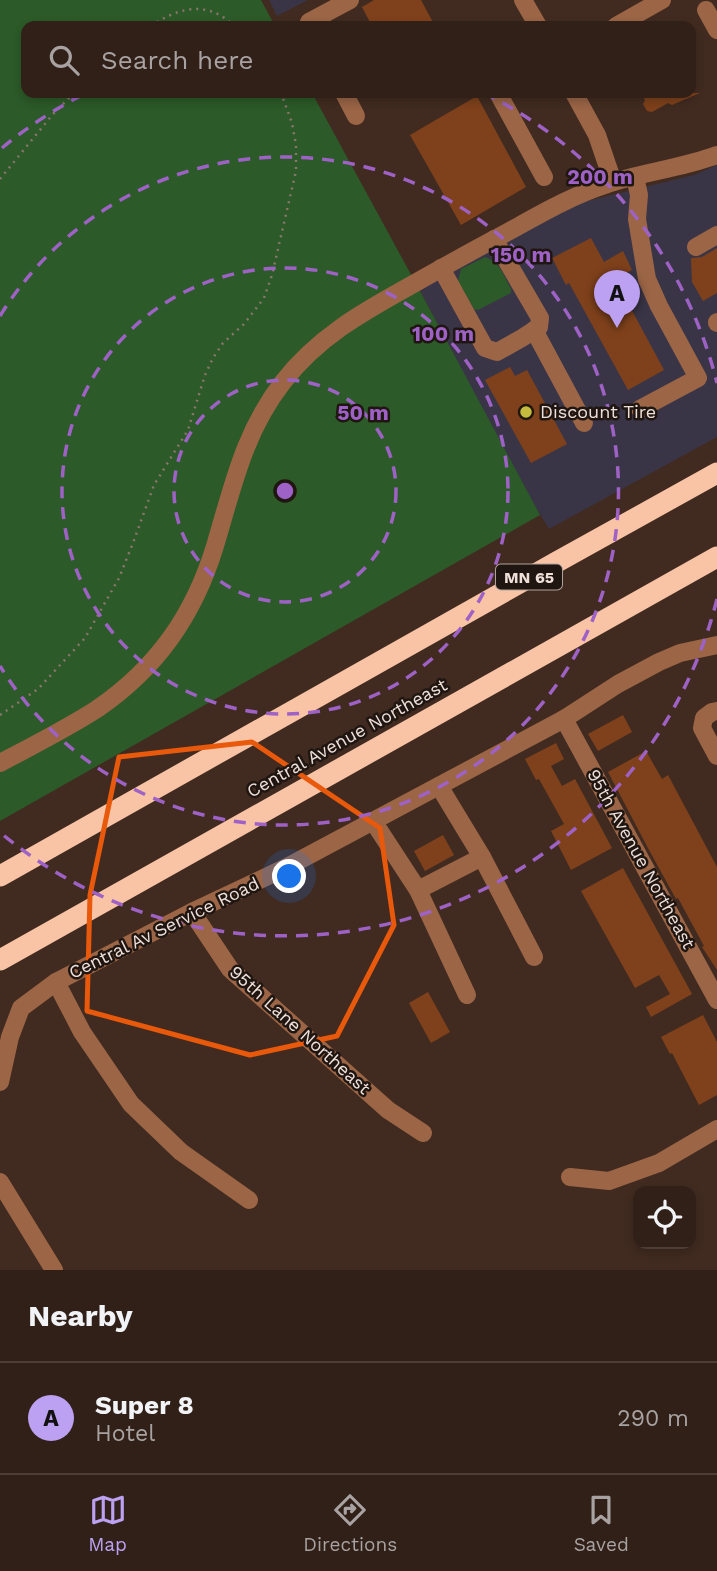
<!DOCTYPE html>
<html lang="en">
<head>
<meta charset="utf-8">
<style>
	:root { --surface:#312018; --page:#392821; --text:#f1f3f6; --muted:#a8a3a2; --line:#4c3e37; --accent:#bca0f2 }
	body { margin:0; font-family:"Work Sans",sans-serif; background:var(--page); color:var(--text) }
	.controls { position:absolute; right:21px; bottom:21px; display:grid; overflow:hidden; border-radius:14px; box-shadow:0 4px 10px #0003 }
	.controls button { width:63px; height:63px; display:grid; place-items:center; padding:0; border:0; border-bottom:2px solid var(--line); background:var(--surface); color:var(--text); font:35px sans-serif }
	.you { position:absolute; left:290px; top:877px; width:24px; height:24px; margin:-18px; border:5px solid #fff; border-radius:50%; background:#1a73e8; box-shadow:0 0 0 10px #1a73e833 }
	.badge { display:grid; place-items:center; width:46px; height:46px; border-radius:50%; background:var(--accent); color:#111; font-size:23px; font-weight:700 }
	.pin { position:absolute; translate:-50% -58px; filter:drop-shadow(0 2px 4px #0008) }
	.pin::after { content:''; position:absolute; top:37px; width:24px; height:21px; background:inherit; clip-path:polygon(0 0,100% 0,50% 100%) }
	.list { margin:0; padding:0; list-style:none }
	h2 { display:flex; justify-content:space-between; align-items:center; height:91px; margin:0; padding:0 28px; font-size:30px }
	h2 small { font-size:23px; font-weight:400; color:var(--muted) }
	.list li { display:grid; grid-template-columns:46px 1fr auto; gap:21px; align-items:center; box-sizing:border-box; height:112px; padding:0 28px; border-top:2px solid var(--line) }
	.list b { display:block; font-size:26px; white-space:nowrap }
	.list p { margin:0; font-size:23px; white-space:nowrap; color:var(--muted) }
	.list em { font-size:23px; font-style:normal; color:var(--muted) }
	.icon { flex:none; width:38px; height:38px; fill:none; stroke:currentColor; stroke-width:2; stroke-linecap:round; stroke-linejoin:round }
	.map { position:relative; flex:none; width:717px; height:1270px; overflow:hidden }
	.search { position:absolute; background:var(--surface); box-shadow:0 4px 10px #0003; left:21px; right:21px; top:21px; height:77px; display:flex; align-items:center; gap:18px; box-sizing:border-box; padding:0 24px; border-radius:14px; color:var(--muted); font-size:26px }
	.sheet { height:203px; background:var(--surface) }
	nav { display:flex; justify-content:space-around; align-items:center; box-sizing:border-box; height:98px; border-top:2px solid var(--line); background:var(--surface); font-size:19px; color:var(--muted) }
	nav a { display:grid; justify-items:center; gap:4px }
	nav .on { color:var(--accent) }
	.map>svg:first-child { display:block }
</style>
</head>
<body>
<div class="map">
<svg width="717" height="1270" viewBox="0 0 717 1270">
	<rect width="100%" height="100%" fill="#412b20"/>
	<g fill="#3a3546">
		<polygon points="269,0 308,0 277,16"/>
		<polygon points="717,165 717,437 549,529 524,488 420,291 446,273 579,203 694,175"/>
	</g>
	<g fill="#2c5a28">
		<polygon points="0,0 261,0 275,26 26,26 26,93 312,93 420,291 540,515 0,821"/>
		<path d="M485,257C500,262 504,276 511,289V293L478,310L474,309L458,281L461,269Z"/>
	</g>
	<g fill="#7f411b">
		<polygon points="374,0 421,0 435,26 372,26 362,7"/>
		<polygon points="641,93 700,93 672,105 668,103 652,112 647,111 643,104 645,100"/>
		<polygon points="477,96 526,187 461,225 410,135"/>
		<polygon points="591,238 604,262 623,251 632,270 615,279 664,370 628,390 569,283 566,285 552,258"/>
		<polygon points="717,248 717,293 703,301 692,282 691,258 702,257"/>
		<polygon points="510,367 515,376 527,370 567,444 531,463 485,380"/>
		<polygon points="623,715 632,732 598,751 588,734"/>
		<polygon points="556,743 564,759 551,766 562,786 575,779 612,848 571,870 551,831 564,824 539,779 536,780 525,759"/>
		<polygon points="646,751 662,779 668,775 717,867 717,970 702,947 704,946 678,898 676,899 649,850 608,772"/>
		<polygon points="443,835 454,855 425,871 414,851"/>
		<polygon points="623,868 692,994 651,1017 646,1007 670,994 659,975 635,988 581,891"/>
		<polygon points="428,992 450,1032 431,1043 409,1003"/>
		<polygon points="703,1015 717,1042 717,1095 699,1105 672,1053 670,1054 661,1037"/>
	</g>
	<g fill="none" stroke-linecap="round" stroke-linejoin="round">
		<g stroke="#89766d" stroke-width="2.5" stroke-dasharray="2 5" stroke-linecap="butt">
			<path d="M151,26C179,7 208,0 234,26"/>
			<polyline points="0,179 53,114 74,93"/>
			<polyline points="0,715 38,689 85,638 119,578 133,543 154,485 188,430 205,375 213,358 223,343 244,324 264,298 272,275 296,171 296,145 292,123 281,93"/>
		</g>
		<g stroke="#9b6546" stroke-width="18">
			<polyline points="523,0 538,26"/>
			<polyline points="706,10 717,30"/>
			<polyline points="311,26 309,22 350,0"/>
			<polyline points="616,26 662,0"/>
			<polyline points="344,93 356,116"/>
			<polyline points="498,93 544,177"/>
			<polyline points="574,93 597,135 613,182"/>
			<polyline points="635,177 639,195 637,219 647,279 659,306 698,378 640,409"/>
			<polyline points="696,247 717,235"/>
			<polyline points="441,268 485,348 497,352 522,338 539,327 540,318 494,239"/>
			<polyline points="717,322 717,323"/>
			<polyline points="534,330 584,423"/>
			<polyline points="717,711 712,712 704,718 702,728 717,756"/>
			<polyline points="564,719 717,1000"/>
			<path d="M0,763C32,746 66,729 97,709C157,668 194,615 215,546C233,486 244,432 283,382C317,338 361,313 408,287C436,271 463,256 491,241C529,221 565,198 605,185C641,172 680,169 717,155"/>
			<polyline points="373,821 418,890 482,857 439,786"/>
			<polyline points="482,857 534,957"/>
			<polyline points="418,890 467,995"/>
			<polyline points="192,912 230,969 388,1110 423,1133"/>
			<polyline points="56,982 82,1032 131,1104 181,1152 249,1200"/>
			<polyline points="0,1082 10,1037 21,1008 56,982 192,912 287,867 564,719 618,684 659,662 680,653 717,645"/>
			<polyline points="570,1177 609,1181 659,1163 717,1129"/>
			<polyline points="0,1182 54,1270"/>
		</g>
		<g stroke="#f9c3a6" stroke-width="21">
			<polyline points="0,876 555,563 717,473"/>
			<polyline points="0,960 717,557"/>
		</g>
	</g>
	<path fill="none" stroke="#e8590c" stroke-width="5" stroke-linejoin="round" d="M252,742L380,828L394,925L337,1036L250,1055L87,1011L90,895L119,757Z"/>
	<g fill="none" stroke="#9e62c6" stroke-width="3.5" stroke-dasharray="12 9">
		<circle cx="285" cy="491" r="111"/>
		<circle cx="285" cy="491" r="223"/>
		<path d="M0 316A334 334 0 1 1 0 666"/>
		<path d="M717 599A445 445 0 0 1 2 834M2 148A445 445 0 0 1 86 93M484 93A445 445 0 0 1 717 383"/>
	</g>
	<circle fill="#c5bc3d" stroke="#201611" stroke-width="2.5" cx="526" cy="412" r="7"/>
	<g text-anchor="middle" stroke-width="5" stroke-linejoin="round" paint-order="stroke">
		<rect fill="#201611" stroke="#b0a39c" stroke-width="2" x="496" y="564.5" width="66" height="25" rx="5"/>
		<g font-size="16" font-weight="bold" fill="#eedfd8">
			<text x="529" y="583">MN 65</text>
		</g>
		<g font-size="18" fill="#eedfd8" stroke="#201611" text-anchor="start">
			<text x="540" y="418">Discount Tire</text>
		</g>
		<g font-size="18" fill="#eedfd8" stroke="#201611">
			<text transform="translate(347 738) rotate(-29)" y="6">Central Avenue Northeast</text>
			<text transform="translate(641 859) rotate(61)" y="6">95th Avenue Northeast</text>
			<text transform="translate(164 928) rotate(-26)" y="6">Central Av Service Road</text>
			<text transform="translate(300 1030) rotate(42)" y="6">95th Lane Northeast</text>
		</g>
	</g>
	<circle cx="285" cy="491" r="10" fill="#9e62c6" stroke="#201611" stroke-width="3.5"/>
	<g font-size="21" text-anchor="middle" font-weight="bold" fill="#9e62c6" stroke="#201611" stroke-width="5" stroke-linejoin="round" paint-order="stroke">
		<text x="600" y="184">200 m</text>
		<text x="521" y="262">150 m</text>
		<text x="443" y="341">100 m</text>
		<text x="363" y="420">50 m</text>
	</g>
</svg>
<div class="controls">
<button><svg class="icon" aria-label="locate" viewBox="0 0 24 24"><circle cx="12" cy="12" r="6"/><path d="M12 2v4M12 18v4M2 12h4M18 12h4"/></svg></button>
</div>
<div class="you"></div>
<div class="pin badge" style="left:617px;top:328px">A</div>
<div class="search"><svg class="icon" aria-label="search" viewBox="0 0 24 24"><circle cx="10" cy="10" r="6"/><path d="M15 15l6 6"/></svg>Search here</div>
</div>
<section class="sheet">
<h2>Nearby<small></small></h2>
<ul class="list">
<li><span class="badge">A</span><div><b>Super 8</b><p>Hotel</p></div><em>290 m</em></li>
</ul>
</section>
<nav>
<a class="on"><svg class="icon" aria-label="map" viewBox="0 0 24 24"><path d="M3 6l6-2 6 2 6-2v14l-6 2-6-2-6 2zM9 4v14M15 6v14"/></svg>Map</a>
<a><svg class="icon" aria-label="directions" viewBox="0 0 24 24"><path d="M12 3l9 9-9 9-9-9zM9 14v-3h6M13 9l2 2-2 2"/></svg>Directions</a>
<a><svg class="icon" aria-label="saved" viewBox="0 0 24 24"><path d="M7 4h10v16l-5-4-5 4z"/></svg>Saved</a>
</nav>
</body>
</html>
